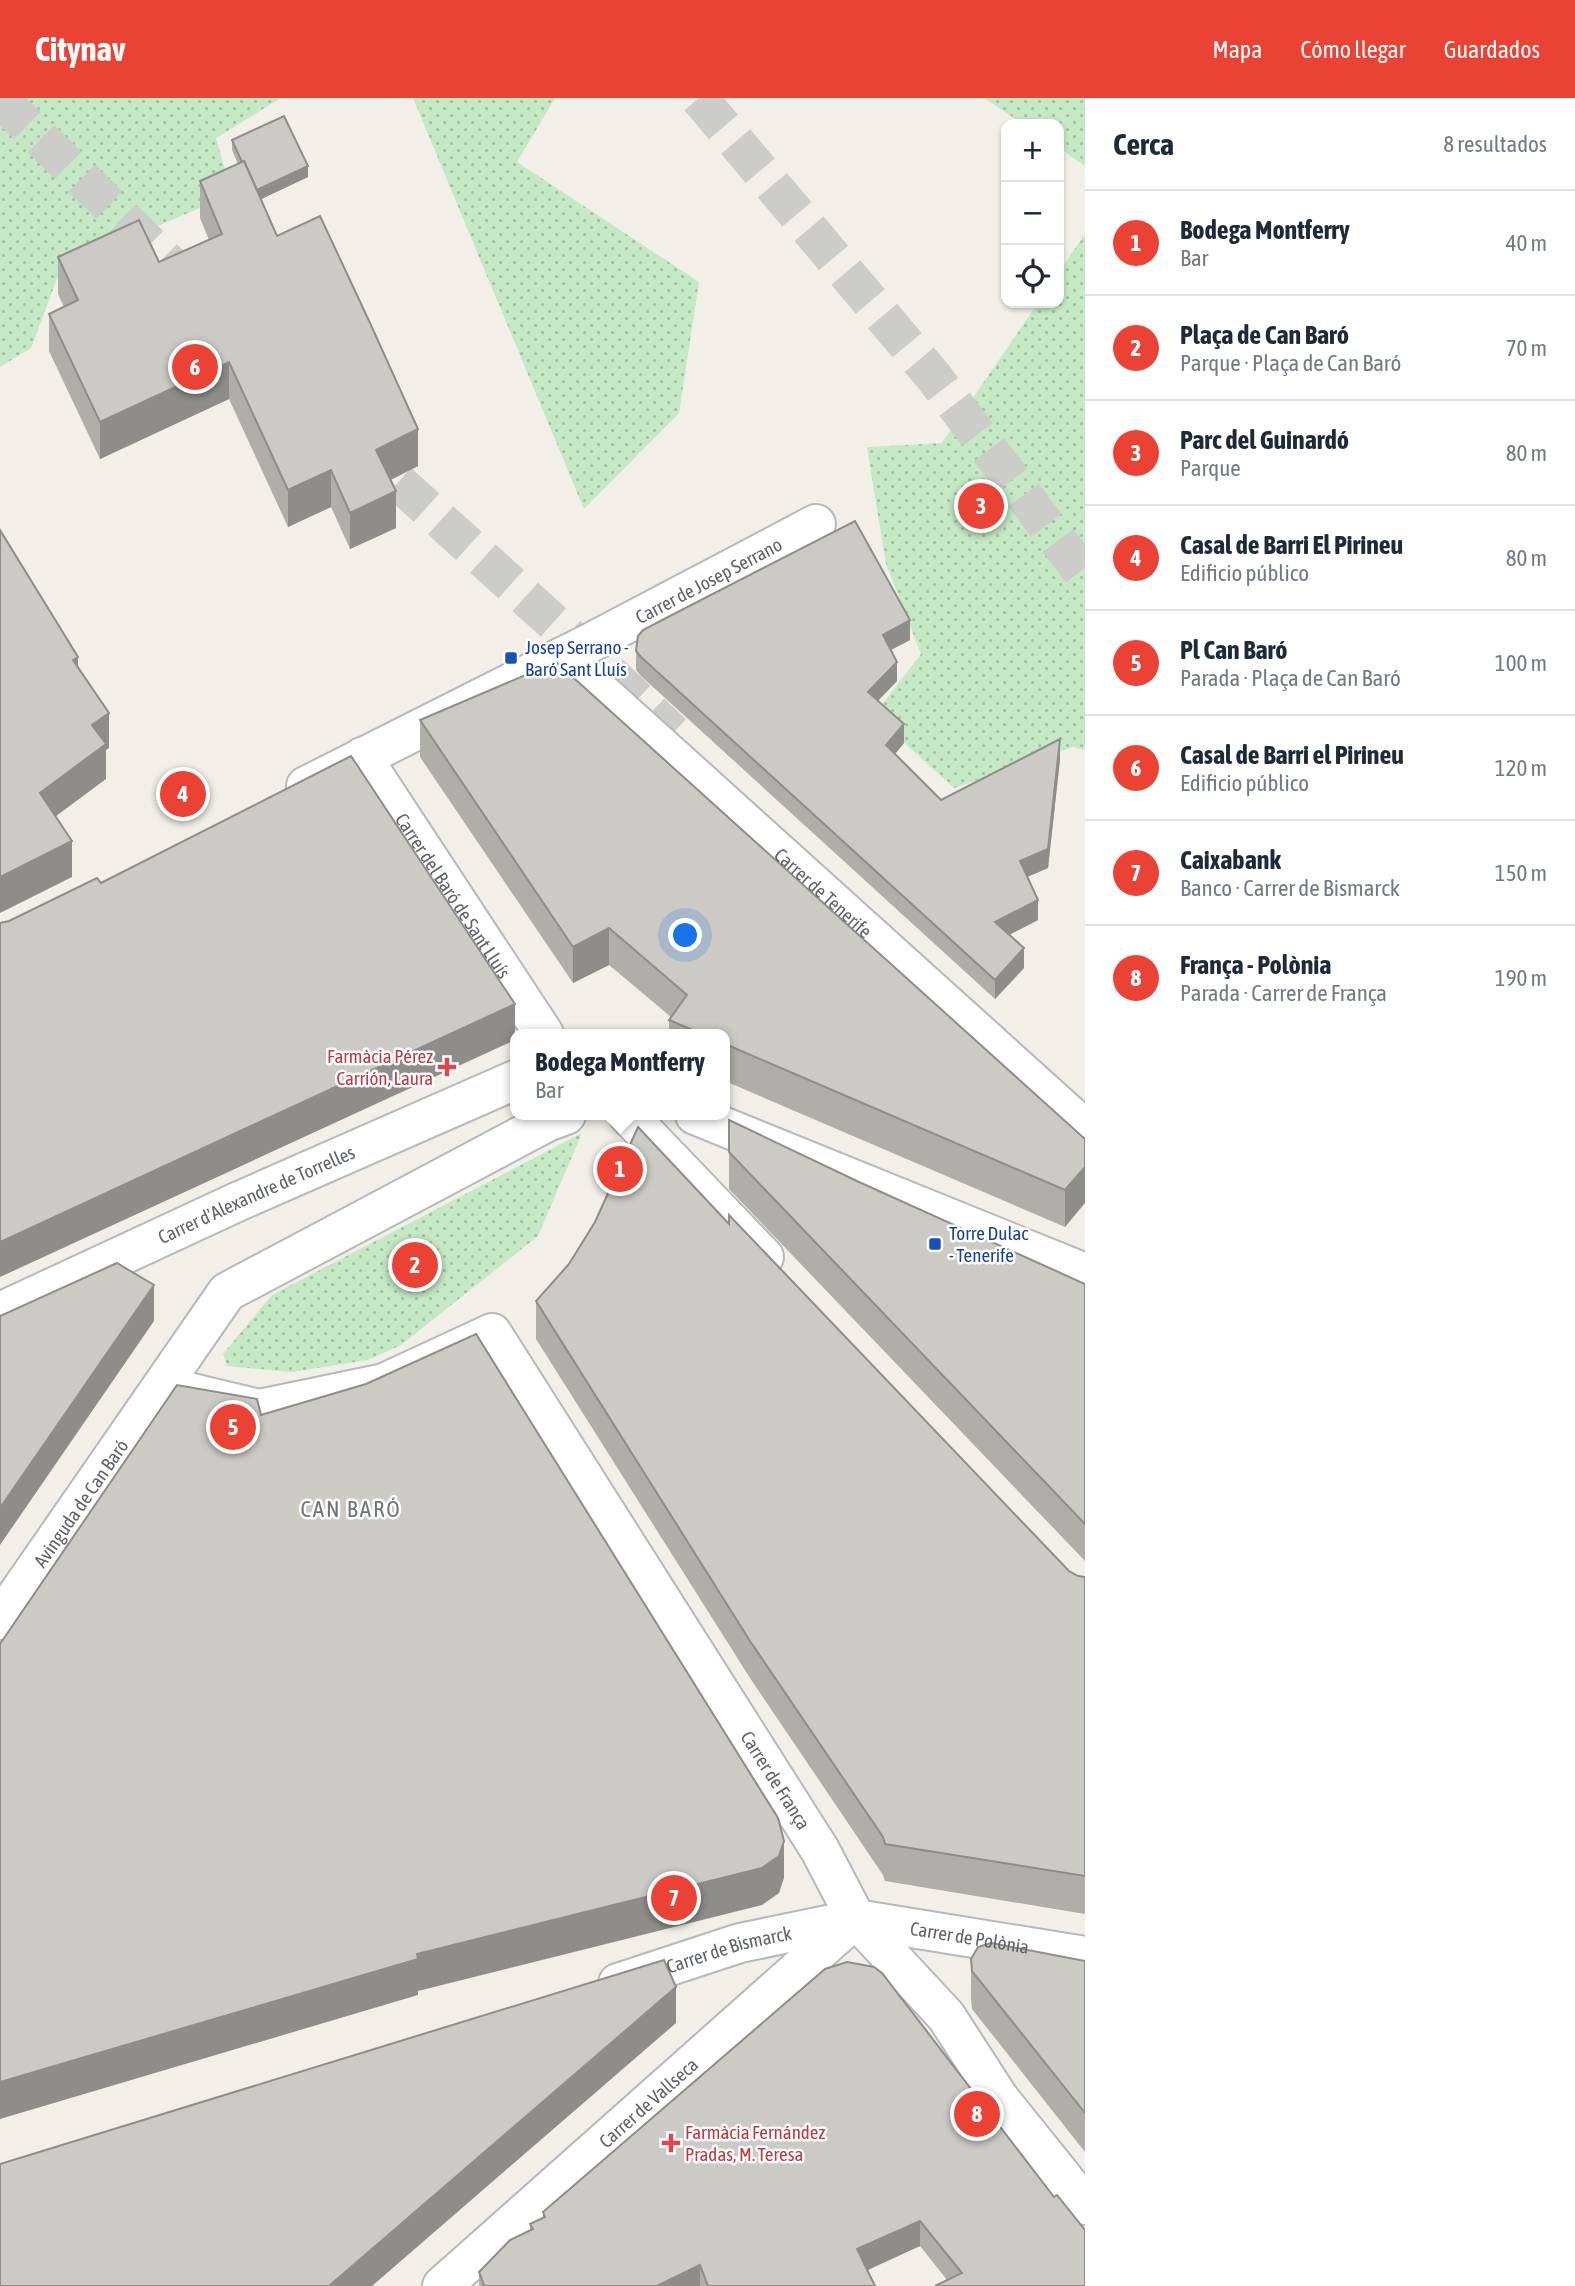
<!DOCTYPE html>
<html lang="es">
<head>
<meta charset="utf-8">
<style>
	:root { --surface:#fff; --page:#f2f2f3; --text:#1f2937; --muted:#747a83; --line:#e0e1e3; --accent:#ea4335 }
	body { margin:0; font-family:"Asap Condensed",sans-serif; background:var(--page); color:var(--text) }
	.controls { position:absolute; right:21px; top:21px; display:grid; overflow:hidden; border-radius:14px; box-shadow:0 2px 5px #0004 }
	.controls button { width:63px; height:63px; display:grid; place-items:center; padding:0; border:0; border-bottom:2px solid var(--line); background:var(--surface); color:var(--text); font:35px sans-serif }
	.you { position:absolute; left:686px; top:838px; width:24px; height:24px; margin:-18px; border:5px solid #fff; border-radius:50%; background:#1a73e8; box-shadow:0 0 0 10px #1a73e833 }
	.badge { display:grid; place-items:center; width:46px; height:46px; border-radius:50%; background:var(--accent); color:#fff; font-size:23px; font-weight:700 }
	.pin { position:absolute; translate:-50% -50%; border:4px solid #fff; box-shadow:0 2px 7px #0006 }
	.popup { position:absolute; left:510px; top:931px; width:220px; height:91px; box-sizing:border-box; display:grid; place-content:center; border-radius:14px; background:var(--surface); filter:drop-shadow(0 2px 5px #0005); font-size:23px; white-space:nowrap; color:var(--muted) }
	.popup b { font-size:26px; color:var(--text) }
	.popup::after { content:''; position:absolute; left:50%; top:100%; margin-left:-14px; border:14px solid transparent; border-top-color:var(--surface) }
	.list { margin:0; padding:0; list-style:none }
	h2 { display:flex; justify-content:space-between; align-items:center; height:91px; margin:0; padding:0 28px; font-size:30px }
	h2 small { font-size:23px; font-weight:400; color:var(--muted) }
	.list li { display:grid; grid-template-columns:46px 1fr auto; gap:21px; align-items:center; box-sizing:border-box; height:105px; padding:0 28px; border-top:2px solid var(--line) }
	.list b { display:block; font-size:26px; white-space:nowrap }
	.list p { margin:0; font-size:23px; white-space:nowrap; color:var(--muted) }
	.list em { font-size:23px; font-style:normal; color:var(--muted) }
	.icon { flex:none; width:38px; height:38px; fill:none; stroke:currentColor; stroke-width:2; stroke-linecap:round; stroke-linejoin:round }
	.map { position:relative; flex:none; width:1085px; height:2188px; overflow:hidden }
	header { display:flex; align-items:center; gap:42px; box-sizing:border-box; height:98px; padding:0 35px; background:var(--accent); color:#fff }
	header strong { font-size:33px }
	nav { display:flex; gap:38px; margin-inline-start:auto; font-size:24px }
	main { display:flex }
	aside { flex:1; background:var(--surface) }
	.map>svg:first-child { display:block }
</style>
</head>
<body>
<header>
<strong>Citynav</strong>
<nav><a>Mapa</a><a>Cómo llegar</a><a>Guardados</a></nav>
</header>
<main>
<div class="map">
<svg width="1085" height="2188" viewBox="0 0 1085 2188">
	<defs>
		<pattern id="park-dots" width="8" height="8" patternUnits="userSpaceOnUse" patternTransform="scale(1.75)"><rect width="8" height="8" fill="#c5e8c5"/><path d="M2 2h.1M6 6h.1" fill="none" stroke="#a3c0a4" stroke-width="1.8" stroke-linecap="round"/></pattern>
	</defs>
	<rect width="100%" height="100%" fill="#f1efe8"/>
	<g fill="url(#park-dots)">
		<polygon points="0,0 281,0 216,40 232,96 61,170 31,250 0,269"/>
		<polygon points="413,0 555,0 517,64 699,184 679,315 584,411"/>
		<polygon points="984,0 1085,0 1085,68 1059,50 1059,26 1023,26"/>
		<polygon points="1085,136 1085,652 1073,649 954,690 874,617 921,556 886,466 867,349 942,345 1038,205 1059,205 1059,174"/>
		<polygon points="582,1035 538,1138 401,1247 368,1262 292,1274 227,1268 223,1256 272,1197"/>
	</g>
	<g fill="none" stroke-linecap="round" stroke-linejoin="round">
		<g stroke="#ccccc8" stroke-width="38" stroke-dasharray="38 19" stroke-linecap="butt">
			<polyline points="699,0 933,278 1085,478"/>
			<polyline points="0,1 202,197"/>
			<polyline points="356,346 604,570 673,635"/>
		</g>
		<defs>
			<g id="street">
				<path id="s1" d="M562,559L1085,1031"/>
				<path id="s2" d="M362,659L544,936"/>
				<path id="s3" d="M306,688L590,545L816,426"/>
				<polyline points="628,1017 764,1159"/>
				<polyline points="695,1017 1085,1175"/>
				<path id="s4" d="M0,1214L237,1104L515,982"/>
				<path id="s5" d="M163,1288L259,1311L384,1285L492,1235L820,1752L856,1821L946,1918L999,2000L1085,2107"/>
				<path id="s6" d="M0,1522L227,1194L547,1024L566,1017"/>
				<path id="s7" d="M618,1885L740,1845L856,1821L1085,1858"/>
				<path id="s8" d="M442,2188L854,1822"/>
			</g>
		</defs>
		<use href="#street" stroke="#b5b8bc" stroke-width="42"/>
		<use href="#street" stroke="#fff" stroke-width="38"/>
	</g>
	<g fill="#afaea9">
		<polygon points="232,42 308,79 261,101 277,138 418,368 391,382 396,430 350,451 331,409 288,429 229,301 100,361 49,253 49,216 64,209 58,196 58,159 159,164 209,142 200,120 200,83 238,66 232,52"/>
		<polygon points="910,542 891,552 897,583 878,603 904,645 895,656 941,702 1060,661 1048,770 1027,779 1038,822 1009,837 1024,870 995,901 641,578 636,572 636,553"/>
		<polygon points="420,622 1085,1041 1065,1129 725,983 725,936 669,936 669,922 671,919 609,867 573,885 420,659"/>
		<polygon points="729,1022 859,1084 1085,1186 1085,1463 729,1091"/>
		<polygon points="729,1126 1069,1473 1078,1478 1085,1479 1085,1816 885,1783 883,1777 750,1580 536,1241 536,1203"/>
		<polygon points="971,1861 1085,1863 1085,2054 972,1911 971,1900"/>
		<polygon points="1054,2099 1085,2132 947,2182 920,2148 867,2172 875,2188 479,2188 479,2174 530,2132 530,2126 543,2120 543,2114"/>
	</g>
	<g fill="#8f8d8a">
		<polygon points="308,68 308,79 255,104 255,93"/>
		<polygon points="229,264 229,301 100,361 100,324"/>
		<polygon points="418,331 418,368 376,389 376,352"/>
		<polygon points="331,372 331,409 288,429 288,392"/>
		<polygon points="396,393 396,430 350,451 350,415"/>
		<polygon points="910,522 910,542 883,556 883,537"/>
		<polygon points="78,559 78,594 73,562"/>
		<polygon points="897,564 897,583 868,613 868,594"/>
		<polygon points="109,615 109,650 106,652 106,681 40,730 40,695 92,627"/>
		<polygon points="904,626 904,645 886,667 886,647"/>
		<polygon points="1060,641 1060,661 1048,770 1020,782 1020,763"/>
		<polygon points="72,743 72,779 0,815 0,779"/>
		<polygon points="1038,802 1038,822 995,844 995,824"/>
		<polygon points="609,830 609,867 573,885 573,849"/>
		<polygon points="1024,850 1024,870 995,901 995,882"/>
		<polygon points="515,906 515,942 0,1179 0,1144"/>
		<polygon points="1085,1069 1085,1105 1065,1129 1065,1092"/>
		<polygon points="154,1187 154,1223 0,1447 0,1410"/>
		<polygon points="784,1743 784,1780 779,1795 762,1807 418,1893 418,1897 0,2021 0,1984"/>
		<polygon points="676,1889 676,1925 372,2188 329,2188"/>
		<polygon points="920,2123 920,2148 857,2177 857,2151"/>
		<polygon points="700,2167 700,2188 657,2188"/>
	</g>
	<g fill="#cccac5" stroke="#8f8d8a" stroke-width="2">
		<polygon points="284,18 308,68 257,92 244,63 242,64 232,42"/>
		<polygon points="244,63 277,138 320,118 370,225 418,331 376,352 396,393 350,415 331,372 288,392 229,264 100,324 49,216 78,202 58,159 139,122 159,164 222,136 200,83"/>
		<polygon points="855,423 910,522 883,537 897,564 868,594 904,626 886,647 941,702 1060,641 1048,751 1020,763 1038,802 995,824 1024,850 995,882 641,559 636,553 638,538 643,532 668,519"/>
		<polygon points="0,432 78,559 73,562 109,615 92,627 106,646 40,695 72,743 0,779"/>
		<polygon points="556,564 1085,1041 1085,1069 1065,1092 725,946 725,936 702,936 669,922 687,897 609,830 573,849 420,622"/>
		<polygon points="351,658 515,906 0,1144 0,825 9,823 97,780 101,785"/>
		<polygon points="729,1022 859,1084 1085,1186 1085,1426 729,1054"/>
		<polygon points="638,1029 729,1126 729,1117 1069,1473 1078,1478 1085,1479 1085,1778 885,1746 883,1739 750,1543 536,1203 569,1166 595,1124"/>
		<polygon points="117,1165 154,1187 0,1410 0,1218"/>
		<polygon points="476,1236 778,1720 784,1743 779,1758 762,1770 417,1856 418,1861 0,1984 0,1546 177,1287 257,1301 261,1317 366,1286"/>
		<polygon points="991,1845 1085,1863 1085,2015 972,1873 971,1861 978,1849"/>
		<polygon points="664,1862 676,1889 329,2188 0,2188 0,2066"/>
		<polygon points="847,1864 874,1869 882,1875 1054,2099 1057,2097 1085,2132 1085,2188 935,2188 962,2175 920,2123 857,2151 875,2188 708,2188 700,2167 657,2188 483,2188 484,2187 479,2174 510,2142 533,2131 530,2126 545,2119 543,2114 825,1871"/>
	</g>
	<g fill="#1a4fb4" stroke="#fff" stroke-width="2.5">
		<rect x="504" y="553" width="14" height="14" rx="3.5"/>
		<rect x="928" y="1139" width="14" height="14" rx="3.5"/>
	</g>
	<g fill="#e0444e" stroke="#fff" stroke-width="2.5">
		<path d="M443.5 958.5h7v7h7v7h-7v7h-7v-7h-7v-7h7z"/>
		<path d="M667.5 2034.5h7v7h7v7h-7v7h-7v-7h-7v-7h7z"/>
	</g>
	<g text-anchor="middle" stroke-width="5" stroke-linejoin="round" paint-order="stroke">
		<g font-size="19" fill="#5f6368" stroke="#fff">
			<text dy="7" stroke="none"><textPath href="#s3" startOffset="452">Carrer de Josep Serrano</textPath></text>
			<text dy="7" stroke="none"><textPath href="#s1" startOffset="352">Carrer de Tenerife</textPath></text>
			<text dy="7" stroke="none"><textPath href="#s2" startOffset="166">Carrer del Baró de Sant Lluís</textPath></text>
			<text dy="7" stroke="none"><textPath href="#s4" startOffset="282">Carrer d'Alexandre de Torrelles</textPath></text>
			<text dy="7" stroke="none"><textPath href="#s6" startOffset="142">Avinguda de Can Baró</textPath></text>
			<text dy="7" stroke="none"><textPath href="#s5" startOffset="875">Carrer de França</textPath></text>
			<text dy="7" stroke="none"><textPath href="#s7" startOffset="362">Carrer de Polònia</textPath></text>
			<text dy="7" stroke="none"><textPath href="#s7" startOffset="116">Carrer de Bismarck</textPath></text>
			<text dy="7" stroke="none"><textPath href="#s8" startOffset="276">Carrer de Vallseca</textPath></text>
		</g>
		<g font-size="19" fill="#164399" stroke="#fff" text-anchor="start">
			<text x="525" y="556">Josep Serrano -<tspan x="525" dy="22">Baró Sant Lluís</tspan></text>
			<text x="949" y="1142">Torre Dulac<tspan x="949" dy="22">- Tenerife</tspan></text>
		</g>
		<g font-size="19" fill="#be3a42" stroke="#fff" text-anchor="end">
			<text x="433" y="965">Farmàcia Pérez<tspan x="433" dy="22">Carrión, Laura</tspan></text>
			<text x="685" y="2041" text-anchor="start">Farmàcia Fernández<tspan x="685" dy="22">Pradas, M. Teresa</tspan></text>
		</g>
		<g font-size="23" letter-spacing="2" fill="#70757a" stroke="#fff">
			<text x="351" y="1419">CAN BARÓ</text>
		</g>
	</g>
</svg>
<div class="controls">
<button>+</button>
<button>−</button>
<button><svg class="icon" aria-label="locate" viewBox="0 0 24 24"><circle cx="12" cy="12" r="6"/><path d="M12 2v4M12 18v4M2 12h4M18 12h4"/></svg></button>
</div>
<div class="you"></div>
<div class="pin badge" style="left:620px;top:1071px">1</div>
<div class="popup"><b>Bodega Montferry</b>Bar</div>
<div class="pin badge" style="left:415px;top:1167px">2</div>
<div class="pin badge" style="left:981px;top:408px">3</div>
<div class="pin badge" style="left:183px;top:696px">4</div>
<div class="pin badge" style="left:233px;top:1329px">5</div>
<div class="pin badge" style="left:195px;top:269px">6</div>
<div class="pin badge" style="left:674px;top:1800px">7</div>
<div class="pin badge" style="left:977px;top:2016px">8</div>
</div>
<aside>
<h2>Cerca<small>8 resultados</small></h2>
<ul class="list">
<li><span class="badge">1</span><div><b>Bodega Montferry</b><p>Bar</p></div><em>40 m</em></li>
<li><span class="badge">2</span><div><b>Plaça de Can Baró</b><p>Parque · Plaça de Can Baró</p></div><em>70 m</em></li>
<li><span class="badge">3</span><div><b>Parc del Guinardó</b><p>Parque</p></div><em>80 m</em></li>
<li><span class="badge">4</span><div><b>Casal de Barri El Pirineu</b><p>Edificio público</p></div><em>80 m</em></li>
<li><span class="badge">5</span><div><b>Pl Can Baró</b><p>Parada · Plaça de Can Baró</p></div><em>100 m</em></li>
<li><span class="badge">6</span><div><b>Casal de Barri el Pirineu</b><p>Edificio público</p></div><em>120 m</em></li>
<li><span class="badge">7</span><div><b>Caixabank</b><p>Banco · Carrer de Bismarck</p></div><em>150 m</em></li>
<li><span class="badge">8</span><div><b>França - Polònia</b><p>Parada · Carrer de França</p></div><em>190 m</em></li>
</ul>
</aside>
</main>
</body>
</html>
